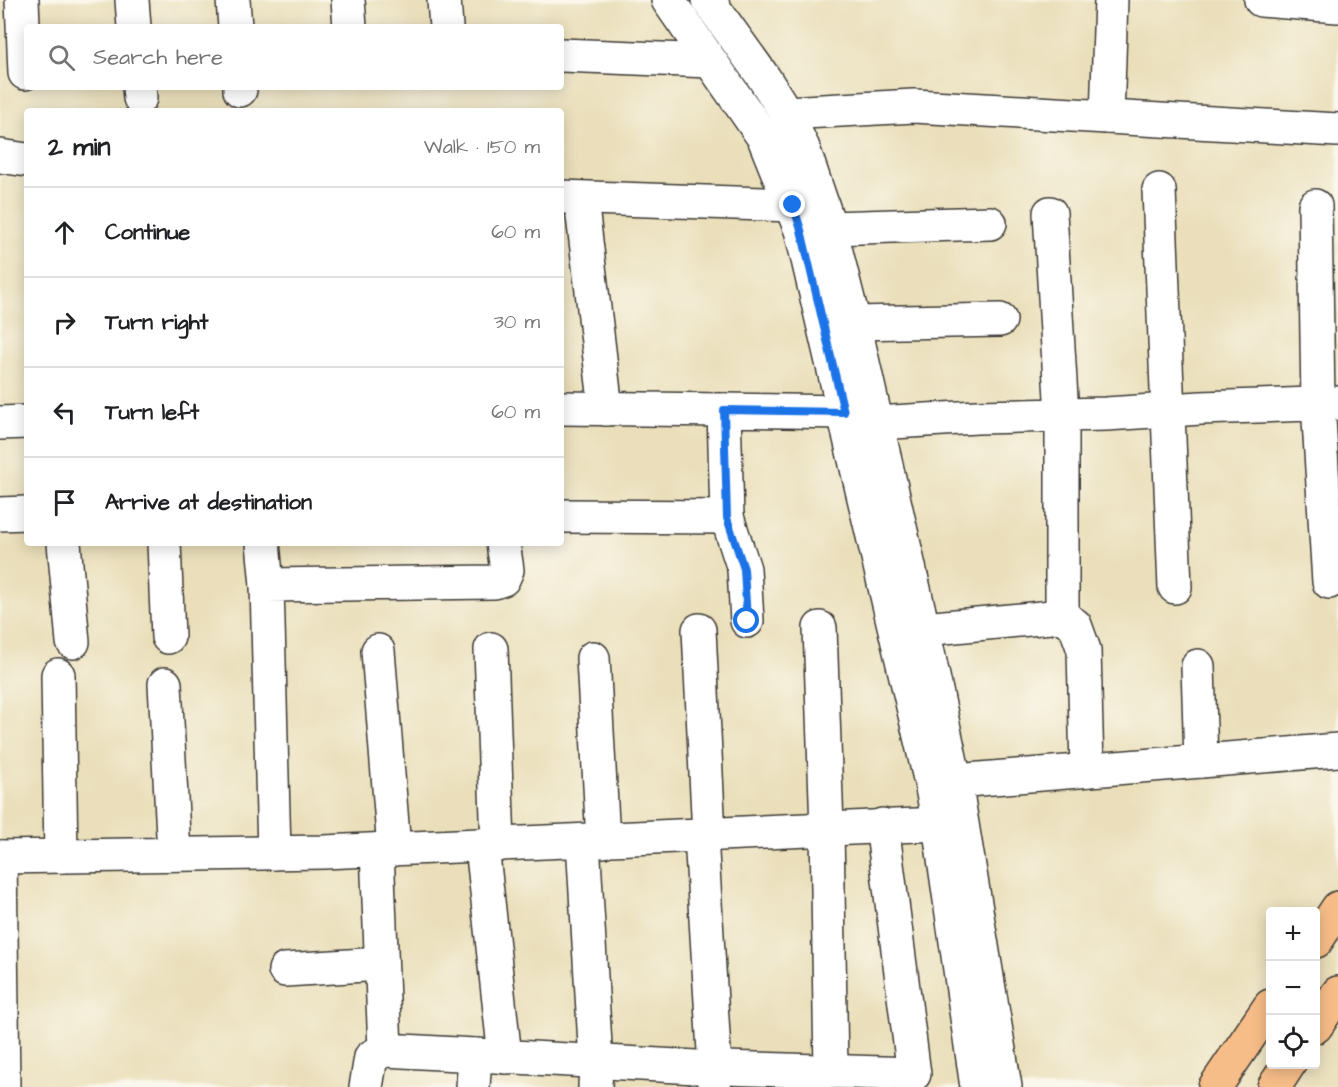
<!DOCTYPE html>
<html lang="en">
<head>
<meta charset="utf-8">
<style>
	:root { --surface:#fff; --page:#f6f6f6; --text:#202124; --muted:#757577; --line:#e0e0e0 }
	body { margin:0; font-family:"Architects Daughter",sans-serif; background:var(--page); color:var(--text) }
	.controls { position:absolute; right:18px; bottom:18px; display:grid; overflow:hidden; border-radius:6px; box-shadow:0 3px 15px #0003 }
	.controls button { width:54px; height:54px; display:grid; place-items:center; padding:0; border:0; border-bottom:2px solid var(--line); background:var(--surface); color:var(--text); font:30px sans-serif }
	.stop { position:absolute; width:18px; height:18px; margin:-14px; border:4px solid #1a73e8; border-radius:50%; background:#fff }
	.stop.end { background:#1a73e8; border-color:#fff; box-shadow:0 2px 6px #0008 }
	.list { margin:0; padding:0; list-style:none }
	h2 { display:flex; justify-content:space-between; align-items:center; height:78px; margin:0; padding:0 24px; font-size:26px }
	h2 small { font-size:20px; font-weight:400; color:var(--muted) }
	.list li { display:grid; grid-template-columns:39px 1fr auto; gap:18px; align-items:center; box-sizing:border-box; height:90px; padding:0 24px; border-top:2px solid var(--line) }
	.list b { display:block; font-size:22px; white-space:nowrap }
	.list em { font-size:20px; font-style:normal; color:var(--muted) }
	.icon { flex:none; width:33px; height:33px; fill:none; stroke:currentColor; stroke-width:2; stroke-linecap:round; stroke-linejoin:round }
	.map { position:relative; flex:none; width:1338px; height:1087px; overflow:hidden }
	.search { position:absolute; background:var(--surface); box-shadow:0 3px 15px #0003; left:24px; top:24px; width:540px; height:66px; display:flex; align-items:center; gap:15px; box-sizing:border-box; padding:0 21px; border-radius:6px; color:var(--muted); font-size:22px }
	.panel { position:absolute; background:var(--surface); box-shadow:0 3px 15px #0003; left:24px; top:108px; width:540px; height:438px; border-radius:6px }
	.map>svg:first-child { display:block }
</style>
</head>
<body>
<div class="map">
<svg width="1338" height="1087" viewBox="0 0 1338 1087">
	<rect width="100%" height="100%" fill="#fbf7ec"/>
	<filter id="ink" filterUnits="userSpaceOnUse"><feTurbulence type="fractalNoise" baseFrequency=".0167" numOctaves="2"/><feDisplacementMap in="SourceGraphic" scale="12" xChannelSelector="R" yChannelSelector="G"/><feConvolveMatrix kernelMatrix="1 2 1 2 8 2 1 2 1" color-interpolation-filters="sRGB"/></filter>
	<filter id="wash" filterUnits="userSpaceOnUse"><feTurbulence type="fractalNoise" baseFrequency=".008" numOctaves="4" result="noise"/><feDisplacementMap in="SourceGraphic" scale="24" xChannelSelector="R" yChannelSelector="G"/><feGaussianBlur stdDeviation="1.35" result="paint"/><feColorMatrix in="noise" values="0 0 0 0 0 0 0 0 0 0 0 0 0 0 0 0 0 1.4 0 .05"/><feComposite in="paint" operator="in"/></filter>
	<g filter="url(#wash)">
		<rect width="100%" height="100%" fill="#eadfba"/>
	</g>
	<g filter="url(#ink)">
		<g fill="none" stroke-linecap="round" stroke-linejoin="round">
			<defs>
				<g id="minor">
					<polyline points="22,0 25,73"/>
					<polyline points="132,0 134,27"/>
					<polyline points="233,0 235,27"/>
					<polyline points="348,0 350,27"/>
					<polyline points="444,0 446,27"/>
					<polyline points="668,0 764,138 801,230 931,783 939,824 977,1087"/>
					<polyline points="708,0 764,78 786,113 803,148 830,228 854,323 923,629 955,781 1005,1087"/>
					<polyline points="1261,0 1338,6"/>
					<polyline points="561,55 710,61"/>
					<polyline points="139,87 140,98"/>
					<polyline points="240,87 240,90"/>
					<polyline points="786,113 914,106 1338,130"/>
					<polyline points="1107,117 1111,0"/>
					<polyline points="0,156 27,160"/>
					<polyline points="1159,190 1175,587"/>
					<polyline points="561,197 793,205"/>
					<polyline points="581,199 606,409"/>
					<polyline points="1315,206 1318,404 1329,582"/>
					<polyline points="830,228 990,223"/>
					<polyline points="854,323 1000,320"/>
					<polyline points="561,408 724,410"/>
					<polyline points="0,423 27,422"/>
					<polyline points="876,423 977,417 1106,414 1201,408 1338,403"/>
					<polyline points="0,514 27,513"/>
					<polyline points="561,516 727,517 724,410 844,412"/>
					<polyline points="727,517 744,569 747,621"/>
					<polyline points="64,543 73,642"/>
					<polyline points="164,543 168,637"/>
					<polyline points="263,543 267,585"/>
					<polyline points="1062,616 1075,625 1084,650 1087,770"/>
					<polyline points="820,628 827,828 831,1072"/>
					<polyline points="923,629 1062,616 1062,415 1050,213"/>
					<polyline points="699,630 709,835"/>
					<polyline points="491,649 498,845"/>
					<polyline points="378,651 394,849"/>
					<polyline points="593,658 603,841"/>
					<polyline points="1198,666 1201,761"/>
					<polyline points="58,675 61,856"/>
					<polyline points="165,684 174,854"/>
					<polyline points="955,781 1338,750"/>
					<polyline points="701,836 715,1068 714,1087"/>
					<polyline points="583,841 596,1062 595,1087"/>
					<polyline points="482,846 505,1057"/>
					<polyline points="377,850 385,1050"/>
					<polyline points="274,853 267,585 494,582 503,579 507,570 503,543"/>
					<polyline points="0,857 324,852 939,824"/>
					<polyline points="0,857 3,1087"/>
					<polyline points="285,970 381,964"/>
					<polyline points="366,1087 371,1057 385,1050 696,1067 914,1074 882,825"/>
					<polyline points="473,1087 475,1055"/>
				</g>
				<g id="major">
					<polyline points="1316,941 1338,908"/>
					<polyline points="1316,1026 1338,993"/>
					<polyline points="1215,1087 1270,1006"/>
					<polyline points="1274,1087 1289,1064"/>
				</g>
			</defs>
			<use href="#minor" stroke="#3b3934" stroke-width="36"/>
			<use href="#major" stroke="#3b3934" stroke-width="36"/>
			<use href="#minor" stroke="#fff" stroke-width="33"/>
			<use href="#major" stroke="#f7bd88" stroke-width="33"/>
		</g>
	</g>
	<g fill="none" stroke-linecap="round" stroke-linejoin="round" filter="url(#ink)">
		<polyline stroke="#1a73e8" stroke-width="8" points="747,621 744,569 727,518 724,410 844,412 801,230 793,205"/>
	</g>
</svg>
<div class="controls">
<button>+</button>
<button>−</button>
<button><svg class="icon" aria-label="locate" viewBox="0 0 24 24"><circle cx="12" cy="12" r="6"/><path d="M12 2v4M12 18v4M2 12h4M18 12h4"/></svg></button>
</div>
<div class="stop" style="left:747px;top:621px"></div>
<div class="stop end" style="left:793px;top:205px"></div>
<div class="search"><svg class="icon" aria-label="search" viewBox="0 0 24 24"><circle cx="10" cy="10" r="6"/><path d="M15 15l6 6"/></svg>Search here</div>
<section class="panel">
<h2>2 min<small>Walk · 150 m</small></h2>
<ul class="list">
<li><svg class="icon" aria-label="ahead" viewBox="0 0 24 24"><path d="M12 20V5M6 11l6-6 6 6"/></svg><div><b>Continue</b></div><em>60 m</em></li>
<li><svg class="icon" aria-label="right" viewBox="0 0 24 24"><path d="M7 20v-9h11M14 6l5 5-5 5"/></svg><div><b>Turn right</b></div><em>30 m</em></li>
<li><svg class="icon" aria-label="left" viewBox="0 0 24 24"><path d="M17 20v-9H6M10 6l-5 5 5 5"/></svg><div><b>Turn left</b></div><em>60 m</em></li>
<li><svg class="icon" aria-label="arrive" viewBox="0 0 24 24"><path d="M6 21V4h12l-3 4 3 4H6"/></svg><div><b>Arrive at destination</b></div></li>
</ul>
</section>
</div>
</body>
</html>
